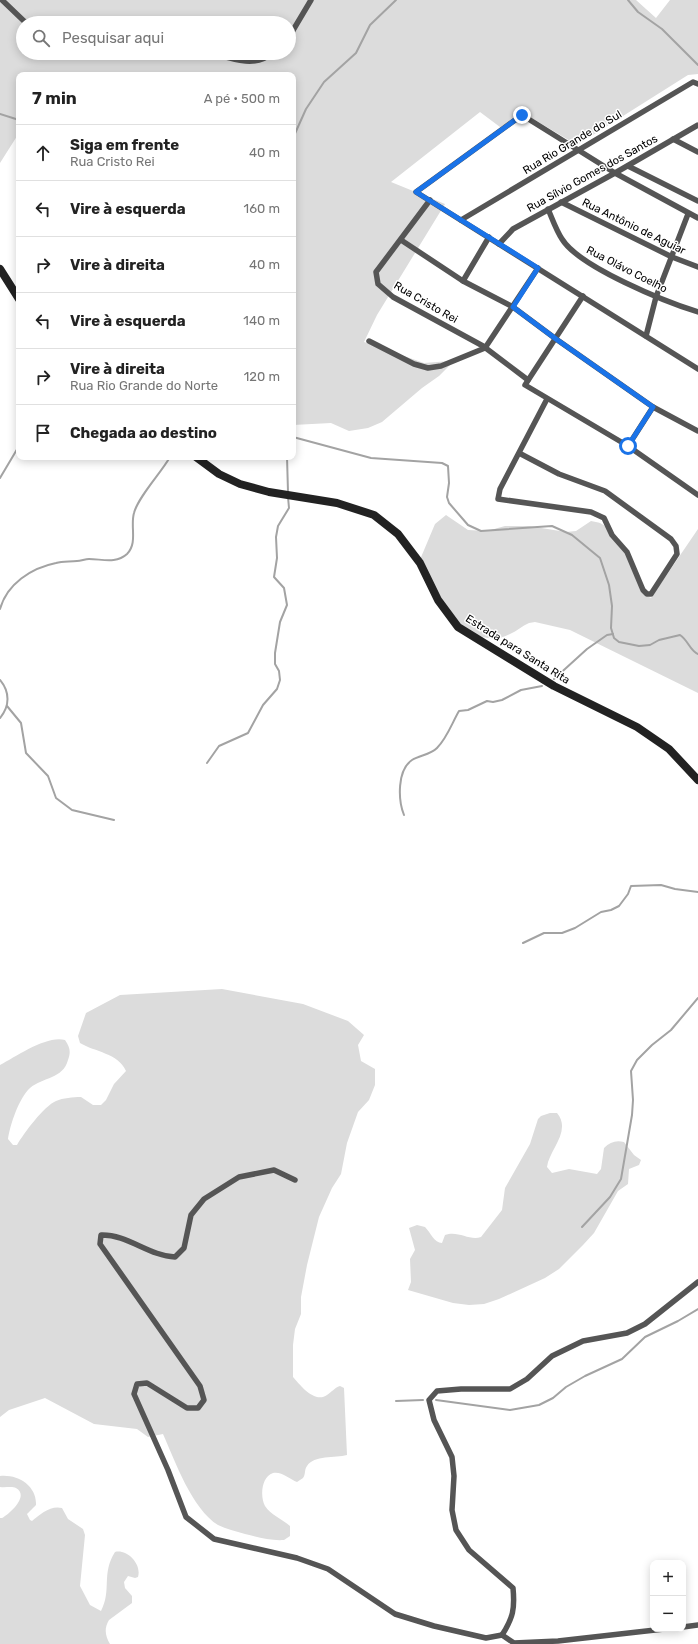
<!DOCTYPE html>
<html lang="pt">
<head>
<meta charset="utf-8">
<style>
	:root { --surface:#fff; --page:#f6f6f6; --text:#222; --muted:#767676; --line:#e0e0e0 }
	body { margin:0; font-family:Rubik,sans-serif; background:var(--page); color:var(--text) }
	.controls { position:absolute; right:12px; bottom:12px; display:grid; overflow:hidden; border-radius:8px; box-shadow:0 2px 10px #0003 }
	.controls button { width:36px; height:36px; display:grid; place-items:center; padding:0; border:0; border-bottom:1px solid var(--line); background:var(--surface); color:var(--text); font:20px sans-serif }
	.stop { position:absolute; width:12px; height:12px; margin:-9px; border:3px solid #1a73e8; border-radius:50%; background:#fff }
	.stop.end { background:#1a73e8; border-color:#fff; box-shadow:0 1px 4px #0008 }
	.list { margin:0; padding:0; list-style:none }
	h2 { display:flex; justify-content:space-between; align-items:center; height:52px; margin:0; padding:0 16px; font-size:17px }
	h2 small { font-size:13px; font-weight:400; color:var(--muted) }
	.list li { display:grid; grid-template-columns:26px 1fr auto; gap:12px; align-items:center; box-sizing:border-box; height:56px; padding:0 16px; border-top:1px solid var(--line) }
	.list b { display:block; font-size:15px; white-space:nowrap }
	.list p { margin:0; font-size:13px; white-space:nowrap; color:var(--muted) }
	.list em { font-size:13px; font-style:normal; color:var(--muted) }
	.icon { flex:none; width:22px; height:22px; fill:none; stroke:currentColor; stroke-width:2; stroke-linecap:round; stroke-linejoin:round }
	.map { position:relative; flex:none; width:698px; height:1644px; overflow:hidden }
	.search { position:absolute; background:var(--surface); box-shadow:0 2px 10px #0003; left:16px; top:16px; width:280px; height:44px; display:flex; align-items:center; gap:10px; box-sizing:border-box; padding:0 14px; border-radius:22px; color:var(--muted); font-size:15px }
	.panel { position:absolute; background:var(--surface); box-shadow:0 2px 10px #0003; left:16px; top:72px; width:280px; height:388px; border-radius:8px }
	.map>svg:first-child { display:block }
</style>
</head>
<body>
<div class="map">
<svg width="698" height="1644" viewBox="0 0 698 1644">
	<rect width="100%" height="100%" fill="#fff"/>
	<g fill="#dcdcdc" fill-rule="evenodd">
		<path d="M0,0H636L656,18L670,0H698V74L688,75L577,145L525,114L500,127L480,112L391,182L445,204L377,315L364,342L424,363L450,361L451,364L439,376L422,388L382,422L368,428L349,431L331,423L293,425V75H19V133L0,163ZM23,23H289V53H23Z"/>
		<path d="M446,515L468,530L487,531L505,526H529L566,532L576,531L591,521C594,522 598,522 600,523C619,531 637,577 645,595L651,598L698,529V693L570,630L535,622L529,623C522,626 517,631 510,634C489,645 471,634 454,619L419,562L435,524Z"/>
		<path d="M222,989L303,1004L348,1021L364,1035L358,1045L361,1061L375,1069V1085L369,1100L358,1112L347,1143L341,1174L332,1188L319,1217L307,1265L301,1297V1314L295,1329L293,1345V1377C300,1385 315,1404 327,1395C332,1392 334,1388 340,1386L344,1388L347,1455C335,1458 314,1455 307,1466C304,1470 306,1474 303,1478L297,1482C290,1479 281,1471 273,1473C261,1477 260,1497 265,1506C271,1515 282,1519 290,1526V1536L284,1540C271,1541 257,1537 245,1534C236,1531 226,1529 218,1525C192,1509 175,1461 163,1434L148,1437L137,1429L94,1424L45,1398L9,1410L0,1417V1065C17,1056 47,1035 65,1040C70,1047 71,1052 68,1060C63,1079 43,1077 30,1088C19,1098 10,1125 8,1139L13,1145H17C24,1133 44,1106 56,1101C63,1098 73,1097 81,1097L93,1105H101L106,1100L114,1084L126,1071C118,1053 95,1052 80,1043L78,1036L86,1013L120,995Z"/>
		<path d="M550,1113H557C572,1131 549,1150 547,1167L552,1173L569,1169L597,1174L601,1169L604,1148C610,1142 616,1140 624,1142L634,1155L641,1160L639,1165L629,1169L628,1184L618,1191L594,1233L583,1245L559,1269L545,1278L499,1299L484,1304L469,1305L453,1303L408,1290L411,1282L410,1259L415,1250L409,1228L417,1225L425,1227C431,1233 434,1243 442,1243L445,1235C458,1230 469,1241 481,1237L502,1210L505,1188L530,1144L538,1119L541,1116Z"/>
		<path d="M0,1476C18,1474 37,1486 36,1505L27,1514L30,1520L32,1521C40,1514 51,1505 62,1508L68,1519L83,1529L85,1535L80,1586L90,1605L101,1611C112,1590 101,1574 115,1552C127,1549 142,1564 138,1577L135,1578L128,1576L124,1582L125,1588L132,1596V1603L109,1620C104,1628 105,1636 110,1644H0V1518H2C9,1514 30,1496 16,1488C12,1486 5,1488 0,1487Z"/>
	</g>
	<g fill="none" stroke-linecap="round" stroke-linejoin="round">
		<g stroke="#a3a3a3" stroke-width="2">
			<polyline points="628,0 638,12 662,29 698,65"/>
			<polyline points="0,114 19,120"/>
			<polyline points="293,138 306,109 324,82 356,53 370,25 396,0"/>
			<path d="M293,437L371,458L442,463L448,466L449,483L447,497L449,503L468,525L481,531L552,526L572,535L600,558L609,585L612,606L611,628L614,638L619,642L639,646L650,645L659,640L680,635C688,640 690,651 698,654"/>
			<polyline points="287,457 288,492"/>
			<polyline points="0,478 19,446"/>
			<path d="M0,609C7,584 31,568 56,563C63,561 70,562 77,561C81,561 85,559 89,559C102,559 116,564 127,554C138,543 130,526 134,513C138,497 161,473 170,457"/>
			<polyline points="554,679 587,649 607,635 613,634"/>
			<path d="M0,680C10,692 10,706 0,718"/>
			<polyline points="7,706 21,723 26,753 48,776 56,798 72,810 114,820"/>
			<polyline points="207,763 219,746 248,733 263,705 277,689 280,680 279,671 275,664 275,653 280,622 287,605 284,588 274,577 277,558 276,537 278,526 289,508 288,497"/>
			<path d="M404,815C398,800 397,770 412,760C420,755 430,755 437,748C447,738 452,723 459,711L468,710L487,701L493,702L502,700L521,690L542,686"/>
			<polyline points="523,943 544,933 562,933 575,928 601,912 611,910 619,906 628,894 631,886 661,885 675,889 698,892"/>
			<polyline points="582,1227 610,1197 621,1179 632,1115 633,1100 631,1071 637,1060 652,1045 671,1030 698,998"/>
			<polyline points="436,1400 510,1410 539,1405 553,1398 566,1387 585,1376 622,1359 645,1337 678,1321 698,1309"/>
			<polyline points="396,1401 423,1400"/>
		</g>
		<g stroke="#555" stroke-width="5.5">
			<polyline points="2,0 25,22 29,23"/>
			<polyline points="289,37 311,0"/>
			<path d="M213,53C232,59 256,68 272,53"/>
			<polyline points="673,139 698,152"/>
			<polyline points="628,166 698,201"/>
			<polyline points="430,200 376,272 378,284 393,297 483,346 528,380"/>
			<polyline points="561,202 672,257 698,267"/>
			<path d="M548,209C552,218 556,230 562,239C579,267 666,302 698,312"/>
			<polyline points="698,218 615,173 522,115 416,192 698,369"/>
			<polyline points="461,220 693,82 698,84"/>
			<polyline points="401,240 463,281 513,307 556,339 653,407 698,431"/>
			<polyline points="499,244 513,229 615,173 698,125"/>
			<polyline points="463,281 489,237"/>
			<polyline points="583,296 525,385 628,446 698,495"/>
			<polyline points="646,336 656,297 688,214"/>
			<polyline points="369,341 414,364 428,368 441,366 485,348 538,268"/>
			<polyline points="628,446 653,407"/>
			<polyline points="519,453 559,474 605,491 671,539 676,546 677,554 651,594 647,594 643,590 627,552 612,535 604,518 591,512 498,499 500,489 547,399"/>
			<path d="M295,1180L274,1170L239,1177L204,1199L191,1215L184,1248L175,1257C149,1256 127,1234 101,1235L100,1244L200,1386L204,1400L198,1408H187L147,1383L137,1384L134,1394L168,1470L186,1517L214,1539L297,1558L328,1569L395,1614L434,1626L486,1638L502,1635L514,1643L558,1641L664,1629"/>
			<polyline points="683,1627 698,1625"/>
			<path d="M502,1635C513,1618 515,1609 513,1588L469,1550L456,1530L452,1510L454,1476L452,1457L434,1420L429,1400L437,1391L461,1389H510L527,1379L552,1356L583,1341L627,1333L645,1324L698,1282"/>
		</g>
		<g stroke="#222" stroke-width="8">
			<polyline points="0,269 19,299"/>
			<polyline points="196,457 219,474 240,484 269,492 337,503 374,515 398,534 420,563 438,600 458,627 554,686 637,727 669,749 698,780"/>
		</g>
	</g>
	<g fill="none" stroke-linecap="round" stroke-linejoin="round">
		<polyline stroke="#1a73e8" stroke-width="5" points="522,115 416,192 538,268 513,307 556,339 653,407 628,446"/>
	</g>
	<g text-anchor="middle" stroke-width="3" stroke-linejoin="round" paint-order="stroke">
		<g font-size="11" fill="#000" stroke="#fff">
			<text transform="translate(572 142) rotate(-31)" y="4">Rua Rio Grande do Sul</text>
			<text transform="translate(592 173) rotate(-29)" y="4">Rua Sílvio Gomes dos Santos</text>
			<text transform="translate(634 226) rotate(26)" y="4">Rua Antônio de Aguiar</text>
			<text transform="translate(627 269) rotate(27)" y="4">Rua Olávo Coelho</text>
			<text transform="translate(426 302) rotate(30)" y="4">Rua Cristo Rei</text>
			<text transform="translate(518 649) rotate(32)" y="4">Estrada para Santa Rita</text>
		</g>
	</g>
</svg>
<div class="controls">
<button>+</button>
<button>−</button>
</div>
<div class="stop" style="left:628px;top:446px"></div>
<div class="stop end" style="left:522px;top:115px"></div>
<div class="search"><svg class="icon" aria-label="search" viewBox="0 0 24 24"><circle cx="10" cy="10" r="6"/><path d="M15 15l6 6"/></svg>Pesquisar aqui</div>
<section class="panel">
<h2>7 min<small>A pé · 500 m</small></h2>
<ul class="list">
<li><svg class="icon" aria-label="ahead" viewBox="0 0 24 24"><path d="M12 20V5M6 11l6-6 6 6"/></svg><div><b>Siga em frente</b><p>Rua Cristo Rei</p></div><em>40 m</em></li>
<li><svg class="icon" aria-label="left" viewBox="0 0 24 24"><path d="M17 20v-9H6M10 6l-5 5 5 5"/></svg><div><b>Vire à esquerda</b></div><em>160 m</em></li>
<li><svg class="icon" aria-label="right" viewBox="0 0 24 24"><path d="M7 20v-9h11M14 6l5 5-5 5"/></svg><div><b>Vire à direita</b></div><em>40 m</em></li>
<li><svg class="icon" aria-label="left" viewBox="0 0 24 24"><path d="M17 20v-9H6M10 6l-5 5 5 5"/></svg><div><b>Vire à esquerda</b></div><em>140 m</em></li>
<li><svg class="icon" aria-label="right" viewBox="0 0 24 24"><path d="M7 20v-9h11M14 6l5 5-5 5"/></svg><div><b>Vire à direita</b><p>Rua Rio Grande do Norte</p></div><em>120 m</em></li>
<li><svg class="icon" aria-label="arrive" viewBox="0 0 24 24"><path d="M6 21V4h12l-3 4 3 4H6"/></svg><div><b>Chegada ao destino</b></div></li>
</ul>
</section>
</div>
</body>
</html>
